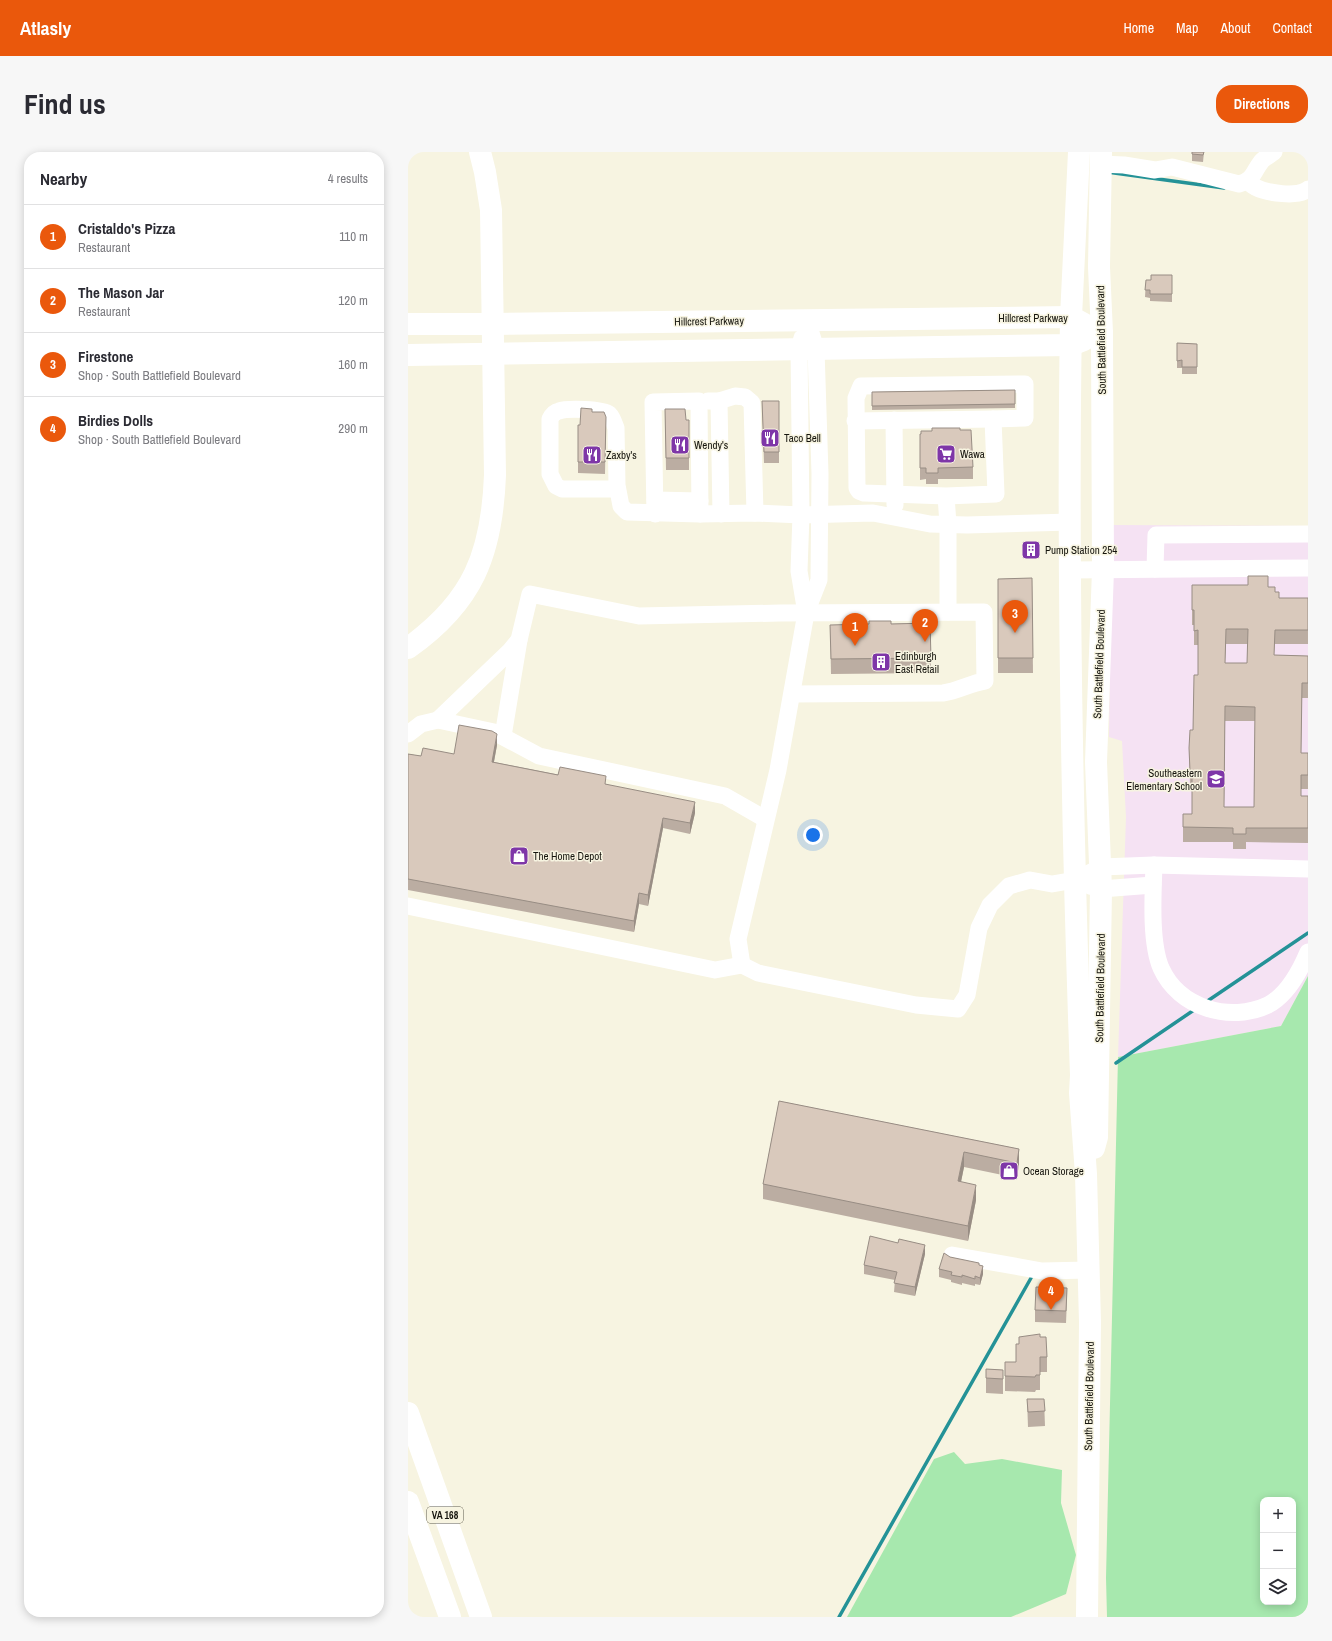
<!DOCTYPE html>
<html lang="en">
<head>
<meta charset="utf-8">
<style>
	:root { --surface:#fff; --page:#f7f7f7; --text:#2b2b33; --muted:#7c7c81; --line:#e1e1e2; --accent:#ea580c }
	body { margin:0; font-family:"Archivo Narrow",sans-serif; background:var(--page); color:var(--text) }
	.controls { position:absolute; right:12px; bottom:12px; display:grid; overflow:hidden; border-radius:8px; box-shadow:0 2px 10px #0003 }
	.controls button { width:36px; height:36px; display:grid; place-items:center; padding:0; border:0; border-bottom:1px solid var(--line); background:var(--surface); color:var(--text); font:20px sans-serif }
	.you { position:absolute; left:405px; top:683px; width:14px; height:14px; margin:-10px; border:3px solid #fff; border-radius:50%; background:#1a73e8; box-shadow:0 0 0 6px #1a73e833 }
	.badge { display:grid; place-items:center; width:26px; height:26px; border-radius:50%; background:var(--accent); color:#fff; font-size:13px; font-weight:700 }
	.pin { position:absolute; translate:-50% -33px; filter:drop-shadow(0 1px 2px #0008) }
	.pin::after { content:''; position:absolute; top:21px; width:14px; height:12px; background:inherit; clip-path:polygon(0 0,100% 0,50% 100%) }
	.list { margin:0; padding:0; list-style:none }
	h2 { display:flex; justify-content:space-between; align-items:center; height:52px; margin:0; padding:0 16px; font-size:17px }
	h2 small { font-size:13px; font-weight:400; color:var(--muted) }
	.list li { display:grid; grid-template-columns:26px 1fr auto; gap:12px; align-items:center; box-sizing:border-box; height:64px; padding:0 16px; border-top:1px solid var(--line) }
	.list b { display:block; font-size:15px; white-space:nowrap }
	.list p { margin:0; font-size:13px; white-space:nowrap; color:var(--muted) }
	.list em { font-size:13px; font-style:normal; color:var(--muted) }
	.icon { flex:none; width:22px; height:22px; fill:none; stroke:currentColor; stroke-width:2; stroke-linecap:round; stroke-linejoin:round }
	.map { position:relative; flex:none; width:900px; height:1465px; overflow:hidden; border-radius:16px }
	header { display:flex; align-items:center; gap:24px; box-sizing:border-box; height:56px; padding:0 20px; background:var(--accent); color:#fff }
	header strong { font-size:19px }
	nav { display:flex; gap:22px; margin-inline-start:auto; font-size:14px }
	.intro { display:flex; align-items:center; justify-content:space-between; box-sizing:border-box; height:96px; padding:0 24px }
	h1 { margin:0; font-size:28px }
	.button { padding:10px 18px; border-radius:16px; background:var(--accent); color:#fff; font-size:14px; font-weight:700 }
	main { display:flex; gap:24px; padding:0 24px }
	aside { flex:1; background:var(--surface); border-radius:16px; box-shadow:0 2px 10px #0003 }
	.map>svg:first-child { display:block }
</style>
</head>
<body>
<header>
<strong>Atlasly</strong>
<nav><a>Home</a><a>Map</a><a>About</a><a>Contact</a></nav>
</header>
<div class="intro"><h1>Find us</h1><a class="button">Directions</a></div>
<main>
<aside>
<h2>Nearby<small>4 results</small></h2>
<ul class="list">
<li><span class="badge">1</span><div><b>Cristaldo's Pizza</b><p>Restaurant</p></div><em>110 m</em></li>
<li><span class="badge">2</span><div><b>The Mason Jar</b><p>Restaurant</p></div><em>120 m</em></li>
<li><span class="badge">3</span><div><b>Firestone</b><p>Shop · South Battlefield Boulevard</p></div><em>160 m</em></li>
<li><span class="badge">4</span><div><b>Birdies Dolls</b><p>Shop · South Battlefield Boulevard</p></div><em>290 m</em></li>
</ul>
</aside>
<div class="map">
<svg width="900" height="1465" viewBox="0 0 900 1465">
	<rect width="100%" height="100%" fill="#f7f4e1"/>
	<polygon fill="#f5e2f3" points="704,373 900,374 900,824 873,874 710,905 718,665 714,589 701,585"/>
	<g fill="#a7e8ae" fill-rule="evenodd">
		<path d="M900,824V1465H699L698,1426L710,905L873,874ZM855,1348H885V1450H855Z"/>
		<polygon points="546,1300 557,1312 594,1307 654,1318 653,1351 668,1403 658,1442 603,1465 439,1465 526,1307"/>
	</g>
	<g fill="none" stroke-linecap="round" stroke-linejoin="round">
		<g stroke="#249297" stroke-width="3.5">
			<polyline points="699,20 816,36"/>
			<polyline points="798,850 900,781"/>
			<polyline points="708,911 786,858"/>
			<polyline points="431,1465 623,1126"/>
		</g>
		<g stroke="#fff" stroke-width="17">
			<path d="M692,12L716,13L747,18L764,15L831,32C846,28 845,20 853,10C856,6 862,3 866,0"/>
			<path d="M840,30C842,31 845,34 847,35C858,41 891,46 900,37"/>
			<polyline points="399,168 408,197 412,322 411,428 398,461 370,618 330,787 334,813 350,821 508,853 550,857 559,843 571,776 582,753 601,734 622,728 644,732 667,728 693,715 746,713 900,717"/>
			<polyline points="394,186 391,197 393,363 391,419 398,461"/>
			<polyline points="300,249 311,249 313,362"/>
			<polyline points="311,249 327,244 337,245 344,251 347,361"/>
			<polyline points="486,268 487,353"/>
			<polyline points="447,269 585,267"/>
			<path d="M209,333L203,337H154L148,334L142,322V267C144,263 146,260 151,259C159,256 195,257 201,262C205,266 206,271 208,276L209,333L213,354L219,360L292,362L347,361L393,363L465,361L522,372L559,373L663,370"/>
			<polyline points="538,344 456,341 451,339 449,336 448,246 453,234 617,232 617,266 585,267 588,342 538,344 540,372 540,460"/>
			<polyline points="247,348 292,349"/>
			<polyline points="247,362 245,250 291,249 292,362"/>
			<polyline points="747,417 748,383 900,382"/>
			<polyline points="662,418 900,416"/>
			<path d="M30,568L102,499L111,488L122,442L231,464L372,461L576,460L577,529C563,531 550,539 535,541L384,542"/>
			<polyline points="0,582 13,572 30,568 86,580 131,604 317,644 357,667"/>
			<polyline points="95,584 111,488"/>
			<path d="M746,713C745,742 742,790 753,816C771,856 822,871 860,853C879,843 892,819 900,800"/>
			<polyline points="682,734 693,737 745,733"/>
			<polyline points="0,754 307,818 334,813"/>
			<polyline points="544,1103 634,1119 681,1118"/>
		</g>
		<g stroke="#fff" stroke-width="22">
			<polyline points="693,0 691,115 694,181"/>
			<polyline points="663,165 671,0"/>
			<polyline points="0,172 85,172"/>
		</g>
		<g stroke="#fff" stroke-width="22">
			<path d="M663,165C659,418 664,671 673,923L672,941L678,1022L682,1170L679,1465"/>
			<polyline points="85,172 663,165 676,172"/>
			<polyline points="0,203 663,193 676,188"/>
			<path d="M0,496C65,450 84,402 87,323L83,58L77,20L72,0"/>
			<polyline points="686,996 689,985 693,737 688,610 695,418 694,181"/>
			<polyline points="0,1261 73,1465"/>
			<polyline points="0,1350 42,1465"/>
		</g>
	</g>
	<g fill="#bbada2" fill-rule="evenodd">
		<polygon points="784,0 796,0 795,10 784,9"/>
		<polygon points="764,123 764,150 742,149 742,146 737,145 738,128 743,128"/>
		<polygon points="769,191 789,192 789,222 774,222 774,216 769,216"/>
		<polygon points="607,238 607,256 464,258 464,240"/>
		<polygon points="354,249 371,249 371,311 356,311"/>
		<polygon points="257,257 278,268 281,268 281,318 258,318"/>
		<polygon points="184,260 198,265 197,322 170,321 170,273 172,273"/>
		<polygon points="552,278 565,315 565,327 530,327 530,332 518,332 518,327 512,328 512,282"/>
		<polygon points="624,426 625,521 590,521 590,427"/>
		<path d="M784,433H840L860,435L867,440L871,446H900V492H867L866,503L900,504V546H894L893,601H900V637H893V644H900V691L838,690V697H825V690H775V662H784V634H782L781,596L785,578L790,523V493H786V473H784ZM818,492H840L839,511H817ZM817,569H847L846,655H816Z"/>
		<polygon points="522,471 523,521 423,522 422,473"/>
		<polygon points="89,593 86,610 198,632 287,661 282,682 255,676 240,754 231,752 226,780 0,738 0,602 13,604 46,602"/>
		<polygon points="371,949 611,997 611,1012 609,1026 556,1015 553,1030 568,1048 560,1089 355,1047 355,1032"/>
		<polygon points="517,1102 507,1144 486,1140 487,1128 456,1122 456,1113"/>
		<polygon points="542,1105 571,1113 575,1122 572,1133 567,1132 567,1134 554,1131 554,1133 543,1130 543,1128 531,1125 531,1117"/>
		<polygon points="659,1147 658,1171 627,1170 627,1158"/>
		<polygon points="632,1185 639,1205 639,1220 632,1220 632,1238 628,1238 627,1240 597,1239 597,1210 608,1210 608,1192 611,1192"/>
		<polygon points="578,1217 595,1218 595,1242 578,1241"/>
		<polygon points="619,1247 636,1247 637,1274 620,1275"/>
	</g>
	<g fill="#988d84">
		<polygon points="89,582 89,593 84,620 84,610"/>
		<polygon points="287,650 287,661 282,682 282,671"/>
		<polygon points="255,666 255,676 240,754 240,743"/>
		<polygon points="231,741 231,752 226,780 226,769"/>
		<polygon points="611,997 611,1012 609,1026 609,1011"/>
		<polygon points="556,1000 556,1015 550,1044 550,1029"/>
		<polygon points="568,1033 568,1048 560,1089 560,1074"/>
		<polygon points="517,1093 517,1102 507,1144 507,1135"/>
		<polygon points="575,1114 575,1122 572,1133 572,1126"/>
	</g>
	<g fill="#d9c9bc" stroke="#988d84" fill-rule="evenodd">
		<polygon points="784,0 796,0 795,3 784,2"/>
		<polygon points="743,123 764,123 764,142 742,142 742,138 737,138 738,128 743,128"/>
		<polygon points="769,191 789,192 789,215 774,215 774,208 769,209"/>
		<polygon points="607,238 607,252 464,254 464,240"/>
		<polygon points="354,249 371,249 371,300 356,300"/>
		<polygon points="173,256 184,257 184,260 196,260 198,265 197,310 170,310 170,273 172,273"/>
		<polygon points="257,257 277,257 278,268 281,268 281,306 258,306"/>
		<polygon points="524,276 552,276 552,278 563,278 565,315 530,316 530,321 518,321 518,316 512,316 512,282 513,282 513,279 524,279"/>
		<path d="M840,424H860V435H867V440H871V446H900V478H867L866,503L900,504V531H894L893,601H900V623H893V644H900V676H838V682H825V676L775,675V662H784V619H782L781,596L782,578H785L786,523H790V478L786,479V458H784V433H840ZM818,477H840L839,511H817ZM817,554L847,555L846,655H816Z"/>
		<polygon points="624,426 625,506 590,506 590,427"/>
		<polygon points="461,469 483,469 483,472 522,471 523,506 423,507 422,473 461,472"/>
		<polygon points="51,573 84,579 89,582 84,610 150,623 152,615 198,624 197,632 287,650 282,671 255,666 240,743 231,741 226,769 0,727 0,602 13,604 15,596 46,602"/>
		<polygon points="371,949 611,997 609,1011 556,1000 550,1029 568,1033 560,1074 355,1032"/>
		<polygon points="462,1084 490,1091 491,1087 517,1093 507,1135 486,1131 489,1120 456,1113"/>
		<polygon points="536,1101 542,1105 571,1111 571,1113 575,1114 572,1126 567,1124 567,1127 554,1123 554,1125 543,1123 544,1120 531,1117"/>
		<polygon points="628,1135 659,1136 658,1159 627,1158"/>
		<polygon points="632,1182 632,1185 638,1185 639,1205 632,1205 632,1223 628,1223 627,1225 597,1224 597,1210 608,1210 608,1192 611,1192 611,1185"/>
		<polygon points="578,1217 595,1218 595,1227 578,1226"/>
		<polygon points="619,1247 636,1247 637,1259 620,1260"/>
	</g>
	<defs>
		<symbol id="restaurant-square" viewBox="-11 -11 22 22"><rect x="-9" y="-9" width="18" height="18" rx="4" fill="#7e36a8" stroke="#f7f4e1"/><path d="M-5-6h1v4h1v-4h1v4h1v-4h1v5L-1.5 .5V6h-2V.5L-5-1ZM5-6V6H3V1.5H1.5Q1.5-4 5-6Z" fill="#fff"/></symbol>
		<symbol id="supermarket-square" viewBox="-11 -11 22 22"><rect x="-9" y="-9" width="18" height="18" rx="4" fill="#7e36a8" stroke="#f7f4e1"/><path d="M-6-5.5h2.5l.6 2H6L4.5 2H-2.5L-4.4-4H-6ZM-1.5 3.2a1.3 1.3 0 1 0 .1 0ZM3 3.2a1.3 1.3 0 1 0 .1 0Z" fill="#fff"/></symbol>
		<symbol id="building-square" viewBox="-11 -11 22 22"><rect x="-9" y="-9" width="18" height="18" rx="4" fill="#7e36a8" stroke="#f7f4e1"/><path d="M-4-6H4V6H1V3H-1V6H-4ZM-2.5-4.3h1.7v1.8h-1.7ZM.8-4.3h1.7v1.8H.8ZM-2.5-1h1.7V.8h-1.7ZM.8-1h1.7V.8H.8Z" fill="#fff"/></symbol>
		<symbol id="school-square" viewBox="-11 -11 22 22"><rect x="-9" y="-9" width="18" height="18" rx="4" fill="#7e36a8" stroke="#f7f4e1"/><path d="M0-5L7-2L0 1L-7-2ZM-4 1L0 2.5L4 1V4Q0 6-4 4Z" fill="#fff"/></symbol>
		<symbol id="shop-square" viewBox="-11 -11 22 22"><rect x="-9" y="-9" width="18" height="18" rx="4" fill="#7e36a8" stroke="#f7f4e1"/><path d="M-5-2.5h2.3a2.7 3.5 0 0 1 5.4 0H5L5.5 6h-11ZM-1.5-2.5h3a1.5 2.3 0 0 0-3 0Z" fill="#fff"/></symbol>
	</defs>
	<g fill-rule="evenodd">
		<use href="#restaurant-square" x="351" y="275" width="22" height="22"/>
		<use href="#restaurant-square" x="261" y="282" width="22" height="22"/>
		<use href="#supermarket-square" x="527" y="291" width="22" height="22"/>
		<use href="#restaurant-square" x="173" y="292" width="22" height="22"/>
		<use href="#building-square" x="612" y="387" width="22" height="22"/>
		<use href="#building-square" x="462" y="499" width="22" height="22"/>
		<use href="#school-square" x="797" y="616" width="22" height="22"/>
		<use href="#shop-square" x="100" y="693" width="22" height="22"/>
		<use href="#shop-square" x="590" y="1008" width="22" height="22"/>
	</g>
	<g text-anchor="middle" stroke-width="3" stroke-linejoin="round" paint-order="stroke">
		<rect fill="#f7f4e1" stroke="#5a584d" stroke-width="1" x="19" y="1355" width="36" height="16" rx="3"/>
		<g font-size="10" font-weight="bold" fill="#16150e">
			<text x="37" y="1367">VA 168</text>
		</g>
		<g font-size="11" fill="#16150e" stroke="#f7f4e1">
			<text x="625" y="170">Hillcrest Parkway</text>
			<text transform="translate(301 169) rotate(-1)" y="4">Hillcrest Parkway</text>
			<text transform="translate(693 188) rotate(-91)" y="4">South Battlefield Boulevard</text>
			<text transform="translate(691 512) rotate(-88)" y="4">South Battlefield Boulevard</text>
			<text transform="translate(692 836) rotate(-89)" y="4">South Battlefield Boulevard</text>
			<text transform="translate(681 1244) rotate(-89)" y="4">South Battlefield Boulevard</text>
		</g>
		<g font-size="11" fill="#16150e" stroke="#f7f4e1" text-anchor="start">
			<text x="376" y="290">Taco Bell</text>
			<text x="286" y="297">Wendy's</text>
			<text x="552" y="306">Wawa</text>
			<text x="198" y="307">Zaxby's</text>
			<text x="637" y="402">Pump Station 254</text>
			<text x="487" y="508">Edinburgh<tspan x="487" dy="13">East Retail</tspan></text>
			<text x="794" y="625" text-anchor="end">Southeastern<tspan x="794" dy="13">Elementary School</tspan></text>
			<text x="125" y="708">The Home Depot</text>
			<text x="615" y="1023">Ocean Storage</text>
		</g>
	</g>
</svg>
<div class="controls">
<button>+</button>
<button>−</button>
<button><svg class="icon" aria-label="layers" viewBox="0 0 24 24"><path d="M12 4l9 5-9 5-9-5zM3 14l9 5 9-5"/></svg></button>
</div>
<div class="you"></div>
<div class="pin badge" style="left:447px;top:494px">1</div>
<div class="pin badge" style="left:517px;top:490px">2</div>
<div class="pin badge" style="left:607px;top:481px">3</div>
<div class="pin badge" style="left:643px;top:1158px">4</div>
</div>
</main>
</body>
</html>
